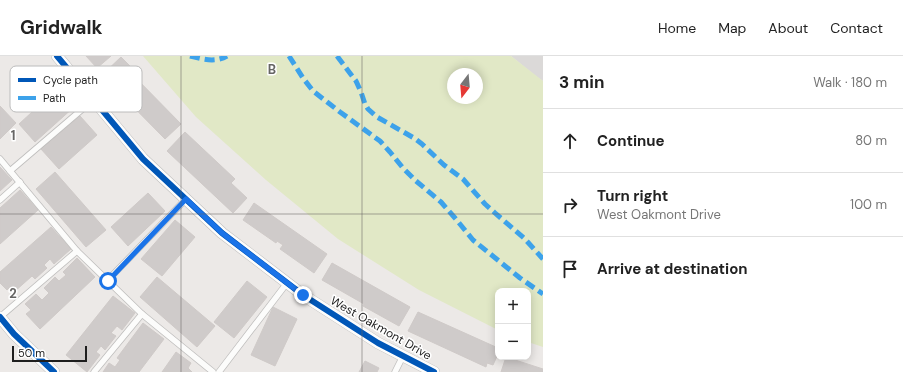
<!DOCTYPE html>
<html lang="en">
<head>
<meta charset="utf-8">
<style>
	:root { --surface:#fff; --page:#f6f6f6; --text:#222; --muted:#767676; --line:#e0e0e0 }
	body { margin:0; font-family:"DM Sans",sans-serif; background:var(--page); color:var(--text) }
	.controls { position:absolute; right:12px; bottom:12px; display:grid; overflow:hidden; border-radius:8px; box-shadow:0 2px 10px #0003 }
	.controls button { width:36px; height:36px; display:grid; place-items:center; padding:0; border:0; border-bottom:1px solid var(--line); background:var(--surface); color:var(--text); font:20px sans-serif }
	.compass { position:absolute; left:447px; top:12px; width:36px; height:36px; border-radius:50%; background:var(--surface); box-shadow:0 2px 10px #0003; rotate:196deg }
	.scale { position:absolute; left:12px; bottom:10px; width:75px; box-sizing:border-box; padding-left:4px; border:2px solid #1e1e1e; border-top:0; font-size:11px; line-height:14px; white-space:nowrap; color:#1e1e1e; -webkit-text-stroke:3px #fff; paint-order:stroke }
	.stop { position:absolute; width:12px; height:12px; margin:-9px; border:3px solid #1a73e8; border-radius:50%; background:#fff }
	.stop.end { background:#1a73e8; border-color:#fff; box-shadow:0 1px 4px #0008 }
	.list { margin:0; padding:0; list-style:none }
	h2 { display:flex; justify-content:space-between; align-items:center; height:52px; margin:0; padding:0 16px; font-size:17px }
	h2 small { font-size:13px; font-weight:400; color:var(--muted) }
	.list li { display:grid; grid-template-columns:26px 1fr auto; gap:12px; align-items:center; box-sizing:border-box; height:64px; padding:0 16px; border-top:1px solid var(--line) }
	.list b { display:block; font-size:15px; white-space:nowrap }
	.list p { margin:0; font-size:13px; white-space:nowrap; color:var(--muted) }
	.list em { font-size:13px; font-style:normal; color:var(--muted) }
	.icon { flex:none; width:22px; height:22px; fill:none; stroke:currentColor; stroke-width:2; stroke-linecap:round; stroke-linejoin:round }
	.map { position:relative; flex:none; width:543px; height:316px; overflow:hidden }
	header { display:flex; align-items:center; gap:24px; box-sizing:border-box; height:56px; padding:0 20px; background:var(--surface); border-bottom:1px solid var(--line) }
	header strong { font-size:19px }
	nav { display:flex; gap:22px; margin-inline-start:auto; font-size:14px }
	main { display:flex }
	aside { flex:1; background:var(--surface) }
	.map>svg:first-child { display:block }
</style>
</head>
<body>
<header>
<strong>Gridwalk</strong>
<nav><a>Home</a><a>Map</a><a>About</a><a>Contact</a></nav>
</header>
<main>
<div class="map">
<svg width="543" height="316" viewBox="0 0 543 316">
	<rect width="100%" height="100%" fill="#ece9e7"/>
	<polygon fill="#dbd9d8" points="511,0 543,0 543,25 537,21"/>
	<path fill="#e1e8c6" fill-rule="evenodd" d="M143,0H511L543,25V291L528,286V235H498V274L419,234L338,183L266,124L196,61ZM453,18H477V42H453Z"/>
	<g fill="#cfcbca" stroke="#cfcac8">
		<polygon points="86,0 111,0 97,12"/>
		<polygon points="121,1 134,14 131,17 181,68 165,83 102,19"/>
		<polygon points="57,33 74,51 35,86 19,68"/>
		<polygon points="0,50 16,67 0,83"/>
		<polygon points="80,60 97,79 59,113 41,93"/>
		<polygon points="185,76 235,123 231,127 247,142 233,157 167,95"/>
		<polygon points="0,111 12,124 0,135"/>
		<polygon points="55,116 106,174 86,191 36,133"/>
		<polygon points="20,134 38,154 0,188 0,152"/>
		<polygon points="148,137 165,155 128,190 111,171"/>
		<polygon points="254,147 327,198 314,217 280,193 283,189 277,185 276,187 243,164"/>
		<polygon points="175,164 195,181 162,220 141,203"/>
		<polygon points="51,171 71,193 54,208 50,203 44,209 47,212 35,223 32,220 14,236 10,231 7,234 0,227 0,216"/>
		<polygon points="77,202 95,221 40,273 26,258 31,254 25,248 36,238 42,244 49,237 44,232 55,221 59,225 66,219 63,216"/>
		<polygon points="332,207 410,251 399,270 363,250 364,248 322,224"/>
		<polygon points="157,221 215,270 197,291 140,241"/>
		<polygon points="247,225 267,241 234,282 214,266"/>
		<polygon points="113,240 135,257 122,274 117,270 111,277 116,280 105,294 101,290 96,296 100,299 87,316 66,299"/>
		<polygon points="273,251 297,263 275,310 251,299"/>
		<polygon points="418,256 498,292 498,298 493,309 487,307 486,311 408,275"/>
		<polygon points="143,267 164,283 139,316 103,316 109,307 115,311 120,304 117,302"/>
		<polygon points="176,296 191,307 188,312 192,316 162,316"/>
		<polygon points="506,301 543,313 543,316 501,316"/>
		<polygon points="365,305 379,312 377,316 359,316"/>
	</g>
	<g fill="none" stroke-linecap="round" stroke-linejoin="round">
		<defs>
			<g id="lane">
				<polyline points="0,103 77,195 142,258 213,316"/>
				<polyline points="10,115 93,44"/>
				<polyline points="0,144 20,126"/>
				<polyline points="107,225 186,143"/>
				<polyline points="0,261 77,195"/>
				<polyline points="94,316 142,258"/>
				<polyline points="219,316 287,227"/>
				<polyline points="395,316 403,300"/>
			</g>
			<g id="street">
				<polyline points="57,0 143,103 222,177 303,239 378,287 434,316"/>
				<polyline points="0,261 14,278 54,316"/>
			</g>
		</defs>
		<use href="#lane" stroke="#bfbebd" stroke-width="7"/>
		<use href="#street" stroke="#bfbebd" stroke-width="12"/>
		<use href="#lane" stroke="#fcfcfb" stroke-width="5.5"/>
		<use href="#street" stroke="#fcfcfb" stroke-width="11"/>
		<g stroke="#3da2ea" stroke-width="5" stroke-dasharray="10 5" stroke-linecap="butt">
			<path d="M190,0C202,3 215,7 227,0"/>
			<polyline points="289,0 303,22 313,35 340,56 380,85 390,96 403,112 416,125 441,146 455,162 473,184 520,222 543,238"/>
			<polyline points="337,0 356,25 361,36 365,48 368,53 377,61 414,82 422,88 444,109 463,123 485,148 495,157 524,182 543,203"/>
		</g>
		<defs>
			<g id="cycleway">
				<polyline points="57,0 143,103 222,177 303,239 378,287 434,316"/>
				<polyline points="0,261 14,278 54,316"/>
			</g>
		</defs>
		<use href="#cycleway" stroke="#fff" stroke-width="8"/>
		<use href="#cycleway" stroke="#0057b8" stroke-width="6"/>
	</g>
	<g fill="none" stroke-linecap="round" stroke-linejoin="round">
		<polyline stroke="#1a73e8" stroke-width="5" points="108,225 186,143 222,177 303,239"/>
	</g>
	<path fill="none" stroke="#666564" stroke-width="1" stroke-opacity="0.55" d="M181,0V316M362,0V316M0,158H543"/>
	<g text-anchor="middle" stroke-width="3" stroke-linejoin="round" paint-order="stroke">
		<g font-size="12" fill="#1e1e1e" stroke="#fff">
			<text transform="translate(381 272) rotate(30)" y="4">West Oakmont Drive</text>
		</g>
	</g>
	<rect x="10" y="10" width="132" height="46" rx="6" fill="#fff" stroke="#bcbcbc" stroke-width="1"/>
	<rect x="18" y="22" width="18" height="4" fill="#0057b8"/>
	<rect x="18" y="40" width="18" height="4" fill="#3da2ea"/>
	<g font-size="11" fill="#1e1e1e">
		<text x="43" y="28">Cycle path</text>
		<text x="43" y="46">Path</text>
	</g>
	<g font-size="13" text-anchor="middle" font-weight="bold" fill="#666564" stroke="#fff" stroke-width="3" stroke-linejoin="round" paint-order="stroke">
		<text x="272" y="18">B</text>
		<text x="13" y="84">1</text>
		<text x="13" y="242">2</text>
	</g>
</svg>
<div class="controls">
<button>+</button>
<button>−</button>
</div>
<svg class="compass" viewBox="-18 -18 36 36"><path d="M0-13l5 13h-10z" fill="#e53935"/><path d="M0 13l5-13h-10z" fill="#767676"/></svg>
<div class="scale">50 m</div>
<div class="stop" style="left:108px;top:225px"></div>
<div class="stop end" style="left:303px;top:239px"></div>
</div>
<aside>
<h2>3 min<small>Walk · 180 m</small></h2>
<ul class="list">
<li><svg class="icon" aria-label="ahead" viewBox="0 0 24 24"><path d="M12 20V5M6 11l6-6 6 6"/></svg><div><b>Continue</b></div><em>80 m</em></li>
<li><svg class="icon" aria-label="right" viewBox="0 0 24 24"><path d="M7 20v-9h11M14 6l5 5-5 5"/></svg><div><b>Turn right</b><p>West Oakmont Drive</p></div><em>100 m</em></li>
<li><svg class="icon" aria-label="arrive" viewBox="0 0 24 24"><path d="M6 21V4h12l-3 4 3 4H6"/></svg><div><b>Arrive at destination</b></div></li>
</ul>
</aside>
</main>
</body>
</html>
